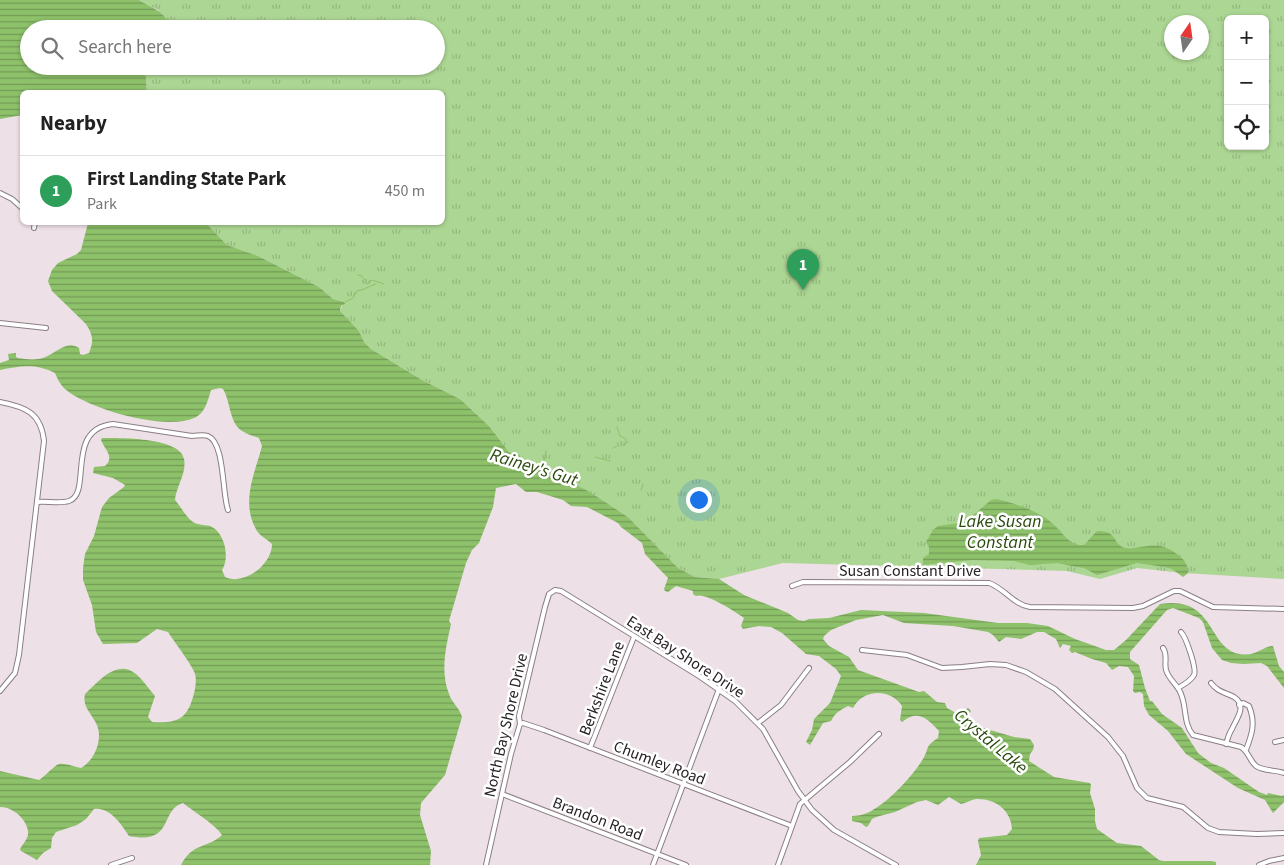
<!DOCTYPE html>
<html lang="en">
<head>
<meta charset="utf-8">
<style>
	:root { --surface:#fff; --page:#f6f6f6; --text:#222; --muted:#767676; --line:#e0e0e0; --accent:#588f2b }
	body { margin:0; font-family:"Source Sans 3",sans-serif; background:var(--page); color:var(--text) }
	.controls { position:absolute; right:15px; top:15px; display:grid; overflow:hidden; border-radius:8px; box-shadow:0 1px 4px #0004 }
	.controls button { width:45px; height:45px; display:grid; place-items:center; padding:0; border:0; border-bottom:1px solid var(--line); background:var(--surface); color:var(--text); font:25px sans-serif }
	.compass { position:absolute; left:1164px; top:15px; width:45px; height:45px; border-radius:50%; background:var(--surface); box-shadow:0 1px 4px #0004; rotate:13deg }
	.you { position:absolute; left:698px; top:499px; width:18px; height:18px; margin:-12px; border:4px solid #fff; border-radius:50%; background:#1a73e8; box-shadow:0 0 0 8px #1a73e833 }
	.badge { display:grid; place-items:center; width:32px; height:32px; border-radius:50%; background:var(--accent); color:#fff; font-size:16px; font-weight:700 }
	.pin { position:absolute; translate:-50% -41px; filter:drop-shadow(0 1px 2px #0008) }
	.pin::after { content:''; position:absolute; top:26px; width:18px; height:15px; background:inherit; clip-path:polygon(0 0,100% 0,50% 100%) }
	.list { margin:0; padding:0; list-style:none }
	h2 { display:flex; justify-content:space-between; align-items:center; height:65px; margin:0; padding:0 20px; font-size:21px }
	h2 small { font-size:16px; font-weight:400; color:var(--muted) }
	.list li { display:grid; grid-template-columns:32px 1fr auto; gap:15px; align-items:center; box-sizing:border-box; height:70px; padding:0 20px; border-top:1px solid var(--line) }
	.list b { display:block; font-size:19px; white-space:nowrap }
	.list p { margin:0; font-size:16px; white-space:nowrap; color:var(--muted) }
	.list em { font-size:16px; font-style:normal; color:var(--muted) }
	.icon { flex:none; width:28px; height:28px; fill:none; stroke:currentColor; stroke-width:2; stroke-linecap:round; stroke-linejoin:round }
	.map { position:relative; flex:none; width:1284px; height:865px; overflow:hidden }
	.search { position:absolute; background:var(--surface); box-shadow:0 1px 4px #0004; left:20px; top:20px; width:425px; height:55px; display:flex; align-items:center; gap:12px; box-sizing:border-box; padding:0 18px; border-radius:28px; color:var(--muted); font-size:19px }
	.panel { position:absolute; background:var(--surface); box-shadow:0 1px 4px #0004; left:20px; top:90px; width:425px; height:135px; border-radius:8px }
	.map>svg:first-child { display:block }
</style>
</head>
<body>
<div class="map">
<svg width="1284" height="865" viewBox="0 0 1284 865">
	<defs>
		<pattern id="park-tufts" width="24" height="20" patternUnits="userSpaceOnUse" patternTransform="scale(1.25)"><rect width="24" height="20" fill="#acd693"/><path d="M3 7l-1-3M5 7V3M7 7l1-3M15 17l-1-3M17 17v-4M19 17l1-3" fill="none" stroke="#94b77f"/></pattern>
		<pattern id="water-rules" width="6" height="5" patternUnits="userSpaceOnUse" patternTransform="scale(1.25)"><rect width="6" height="5" fill="#8dc16a"/><path d="M0 2.5h6" fill="none" stroke="#739c57"/></pattern>
	</defs>
	<rect width="100%" height="100%" fill="#ede0e7"/>
	<path fill="url(#park-tufts)" fill-rule="evenodd" d="M139,0H1284V579L1183,573L1137,568L1100,579L1067,571L783,563L719,579L695,577L678,568L628,517L590,492L571,482L559,478L549,471L534,470L525,464L509,452L489,426L460,399L422,380L371,349L364,342L359,331L340,311L344,302L333,299L319,287L258,256L227,245L206,223L442,222V92H147L145,66H436V29H164L168,24L158,10ZM1228,19H1265V146H1228ZM1172,22H1202V52H1172Z"/>
	<g fill="url(#water-rules)">
		<path d="M0,0H139C150,7 163,10 169,24L164,29H29V66H145L147,92H22V115L0,119Z"/>
		<path d="M88,223H206L227,245L258,256L319,287L333,299L344,302L345,304L341,306L340,311L359,331L364,342L371,349L422,380L460,399L489,426L509,452L525,464L534,470L545,469L559,478L571,482L590,492L628,517L678,568L695,577L719,579L744,595L788,613L798,620L804,621L809,619L829,618L861,610L924,613L998,623H1027L1048,626L1075,639L1106,650H1114L1126,640L1160,604C1216,595 1207,649 1240,654C1256,657 1263,646 1273,646L1279,666L1284,672V688L1267,666L1261,663L1243,664L1231,663L1222,660L1212,648L1203,622L1199,618L1173,608L1167,610L1130,652V659L1139,665L1145,688L1150,701H1152L1162,714L1182,728L1198,753L1211,763L1224,768L1259,792L1267,795L1268,793L1282,796L1284,795V802L1273,813L1265,800L1238,788L1186,754L1168,731L1149,715L1144,706L1143,694L1140,692L1135,693L1133,691L1134,676L1128,667L1119,666L1112,670L1106,663L1092,659L1075,652L1072,653L1069,650L1071,646L1063,644L1060,648L1056,639L1044,632H1037L1021,639L1006,637L999,642L993,635L988,632L953,626L904,623L883,615L856,620L831,630L824,636L823,639L829,646L849,657L858,670L919,692L924,691L937,702L945,703L947,708L958,714L968,708L971,711L968,716L973,725L1014,737L1030,739L1034,745L1033,750L1030,754L1029,761L1054,777L1090,783L1091,785L1090,793L1095,809V821L1097,829L1117,843L1141,846L1159,860L1163,861H1211L1216,862V865H976L981,855L978,841L979,838L1007,835L1012,829C1011,810 995,798 976,799C971,800 966,803 961,804L949,797L938,805L926,800L917,802L895,812L876,817L872,819L868,826L866,827L861,823L852,821V816C857,816 863,815 867,813C886,805 912,777 923,759C930,747 924,747 938,738L939,731C927,718 918,709 902,722L900,720L902,706C890,688 863,689 853,708L848,706C840,710 835,713 831,721L823,723L810,745L806,742L812,730L814,719L830,703L841,676L836,669L819,656L806,654L782,633L771,627L759,626L743,629L741,626L744,618C736,612 705,592 696,596L693,594V591L676,586L668,592L665,591L664,589L668,578L645,554L642,543L621,527L618,523L587,507L571,506L563,500L537,492H526L516,484L496,488L493,507L479,543L472,550L466,563L449,621L451,624C446,647 440,671 449,694C452,703 459,707 462,717L445,775L421,803L420,815L431,851L430,865H181C193,842 207,849 222,835C215,824 194,812 183,803C159,810 175,845 129,836C121,824 110,807 94,809L86,819L77,825L56,832L52,838L51,848L43,853L37,860L21,851L20,849C22,845 27,840 28,835C30,821 12,806 0,807V771L39,780C44,777 55,765 59,764C65,763 75,767 81,768C95,760 104,738 96,723C91,713 82,706 85,694C98,682 117,658 136,674C143,680 149,689 155,696L148,717L152,722C176,723 186,721 193,697C195,691 197,680 195,674C193,666 173,640 168,632L157,629L137,643L103,644L96,632L92,605L83,580V568L85,554L94,536L102,507L109,498L124,487L125,485L113,478L93,473L94,467L105,466C115,457 105,450 101,440L102,438C119,438 180,437 184,459C187,473 176,487 175,500C181,507 186,517 193,522C199,526 206,524 212,527C225,534 230,558 222,570L225,577C228,578 233,580 237,579C254,577 272,561 272,544C267,539 260,536 257,531C240,503 255,473 262,446L259,438C254,436 248,435 244,432C229,425 231,402 223,389L220,388L211,390C208,400 205,414 194,418C165,431 88,409 65,389C60,384 58,380 55,373C35,363 20,366 0,370V363L9,360L8,354L16,353V357L18,358C24,359 32,360 38,359C53,358 65,338 79,348L80,354L83,355L89,353C94,341 93,335 86,324L52,291L48,281L52,270L58,263L77,254L81,250Z"/>
		<path d="M997,499C1014,503 1040,512 1052,523C1063,532 1068,546 1084,545L1097,531C1118,530 1112,544 1125,548C1130,549 1135,548 1141,547C1155,544 1165,545 1177,554C1184,560 1188,563 1188,573L1183,577L1172,569L1165,567L1137,563L1097,575L1084,568L1077,567L1057,563L1030,565L1014,561L972,560L923,565V558L929,554V547L926,542L933,530L938,526L965,522L991,500Z"/>
	</g>
	<g fill="none" stroke-linecap="round" stroke-linejoin="round">
		<g stroke="#8dc16a" stroke-width="1">
			<polyline points="363,222 365,224"/>
			<polyline points="358,275 362,276 367,284 372,280 384,284"/>
			<path d="M345,302L353,298L357,291C364,290 369,286 376,284"/>
			<polyline points="617,427 620,436 626,439 626,442"/>
			<polyline points="623,444 625,444 628,442"/>
			<polyline points="613,448 617,446"/>
			<polyline points="595,457 610,461"/>
			<polyline points="543,466 546,451"/>
			<polyline points="560,479 562,477 569,479"/>
			<polyline points="641,490 643,484"/>
		</g>
		<defs>
			<g id="street">
				<polyline points="0,193 12,199 22,208"/>
				<polyline points="34,228 35,222"/>
				<polyline points="0,323 46,328"/>
				<path d="M0,402C26,407 41,413 44,441L19,655L15,673L0,691"/>
				<path d="M38,502C47,501 60,504 69,501C93,493 64,429 113,424L192,436C197,436 203,434 208,436C225,443 222,494 228,510"/>
				<path d="M792,586L803,582L989,583C1004,588 1014,605 1030,607L1133,608L1143,606L1174,591H1180L1213,607L1284,609"/>
				<path d="M1163,648C1168,655 1164,662 1166,670C1169,680 1178,685 1181,694C1187,708 1183,723 1193,735L1241,747C1249,752 1249,760 1256,766C1263,771 1276,770 1284,773"/>
				<polyline points="862,650 907,655 942,668 962,667 990,664 1006,665 1026,672 1055,689 1108,737 1123,756 1137,788 1147,798 1183,807 1208,828 1219,832 1257,834 1284,833"/>
				<path d="M1211,683C1218,692 1224,692 1234,697C1248,706 1236,719 1232,729C1229,733 1228,738 1226,744"/>
				<path d="M1178,688C1183,685 1191,681 1194,675C1197,669 1186,637 1181,632"/>
				<path d="M1239,705L1243,703L1249,706C1256,723 1252,734 1246,750"/>
				<polyline points="758,723 781,705 809,668"/>
				<polyline points="520,724 523,723 544,730 792,826"/>
				<polyline points="1275,742 1284,740"/>
				<polyline points="590,748 634,637"/>
				<polyline points="502,794 686,865"/>
				<polyline points="111,865 132,858"/>
				<polyline points="486,865 511,754 520,724 519,716 545,607 549,594 555,590 561,591 699,676 735,701 763,729 798,791 812,810 834,830 896,865"/>
				<polyline points="653,865 719,689"/>
				<polyline points="778,865 800,804 850,762 879,734"/>
				<polyline points="1259,865 1269,861 1284,858"/>
			</g>
		</defs>
		<use href="#street" stroke="#8a7f85" stroke-width="6"/>
		<use href="#street" stroke="#fff" stroke-width="4"/>
	</g>
	<g text-anchor="middle" stroke-width="5" stroke-linejoin="round" paint-order="stroke">
		<g font-size="16" fill="#272225" stroke="#fff">
			<text x="910" y="576">Susan Constant Drive</text>
			<text transform="translate(686 656) rotate(33)" y="6">East Bay Shore Drive</text>
			<text transform="translate(601 688) rotate(-69)" y="6">Berkshire Lane</text>
			<text transform="translate(505 725) rotate(-77)" y="6">North Bay Shore Drive</text>
			<text transform="translate(660 762) rotate(21)" y="6">Chumley Road</text>
			<text transform="translate(598 818) rotate(21)" y="6">Brandon Road</text>
		</g>
		<g font-size="18" font-style="italic" fill="#2a4a0d" stroke="#fff">
			<text transform="translate(534 467) rotate(17)" y="6">Rainey's Gut</text>
			<text x="1000" y="527">Lake Susan<tspan x="1000" dy="21">Constant</tspan></text>
			<text transform="translate(991 741) rotate(40)" y="6">Crystal Lake</text>
		</g>
	</g>
</svg>
<div class="controls">
<button>+</button>
<button>−</button>
<button><svg class="icon" aria-label="locate" viewBox="0 0 24 24"><circle cx="12" cy="12" r="6"/><path d="M12 2v4M12 18v4M2 12h4M18 12h4"/></svg></button>
</div>
<svg class="compass" viewBox="-18 -18 36 36"><path d="M0-13l5 13h-10z" fill="#e53935"/><path d="M0 13l5-13h-10z" fill="#767676"/></svg>
<div class="you"></div>
<div class="pin badge" style="left:803px;top:290px;background:#2e9e5b">1</div>
<div class="search"><svg class="icon" aria-label="search" viewBox="0 0 24 24"><circle cx="10" cy="10" r="6"/><path d="M15 15l6 6"/></svg>Search here</div>
<section class="panel">
<h2>Nearby<small></small></h2>
<ul class="list">
<li><span class="badge" style="background:#2e9e5b">1</span><div><b>First Landing State Park</b><p>Park</p></div><em>450 m</em></li>
</ul>
</section>
</div>
</body>
</html>
